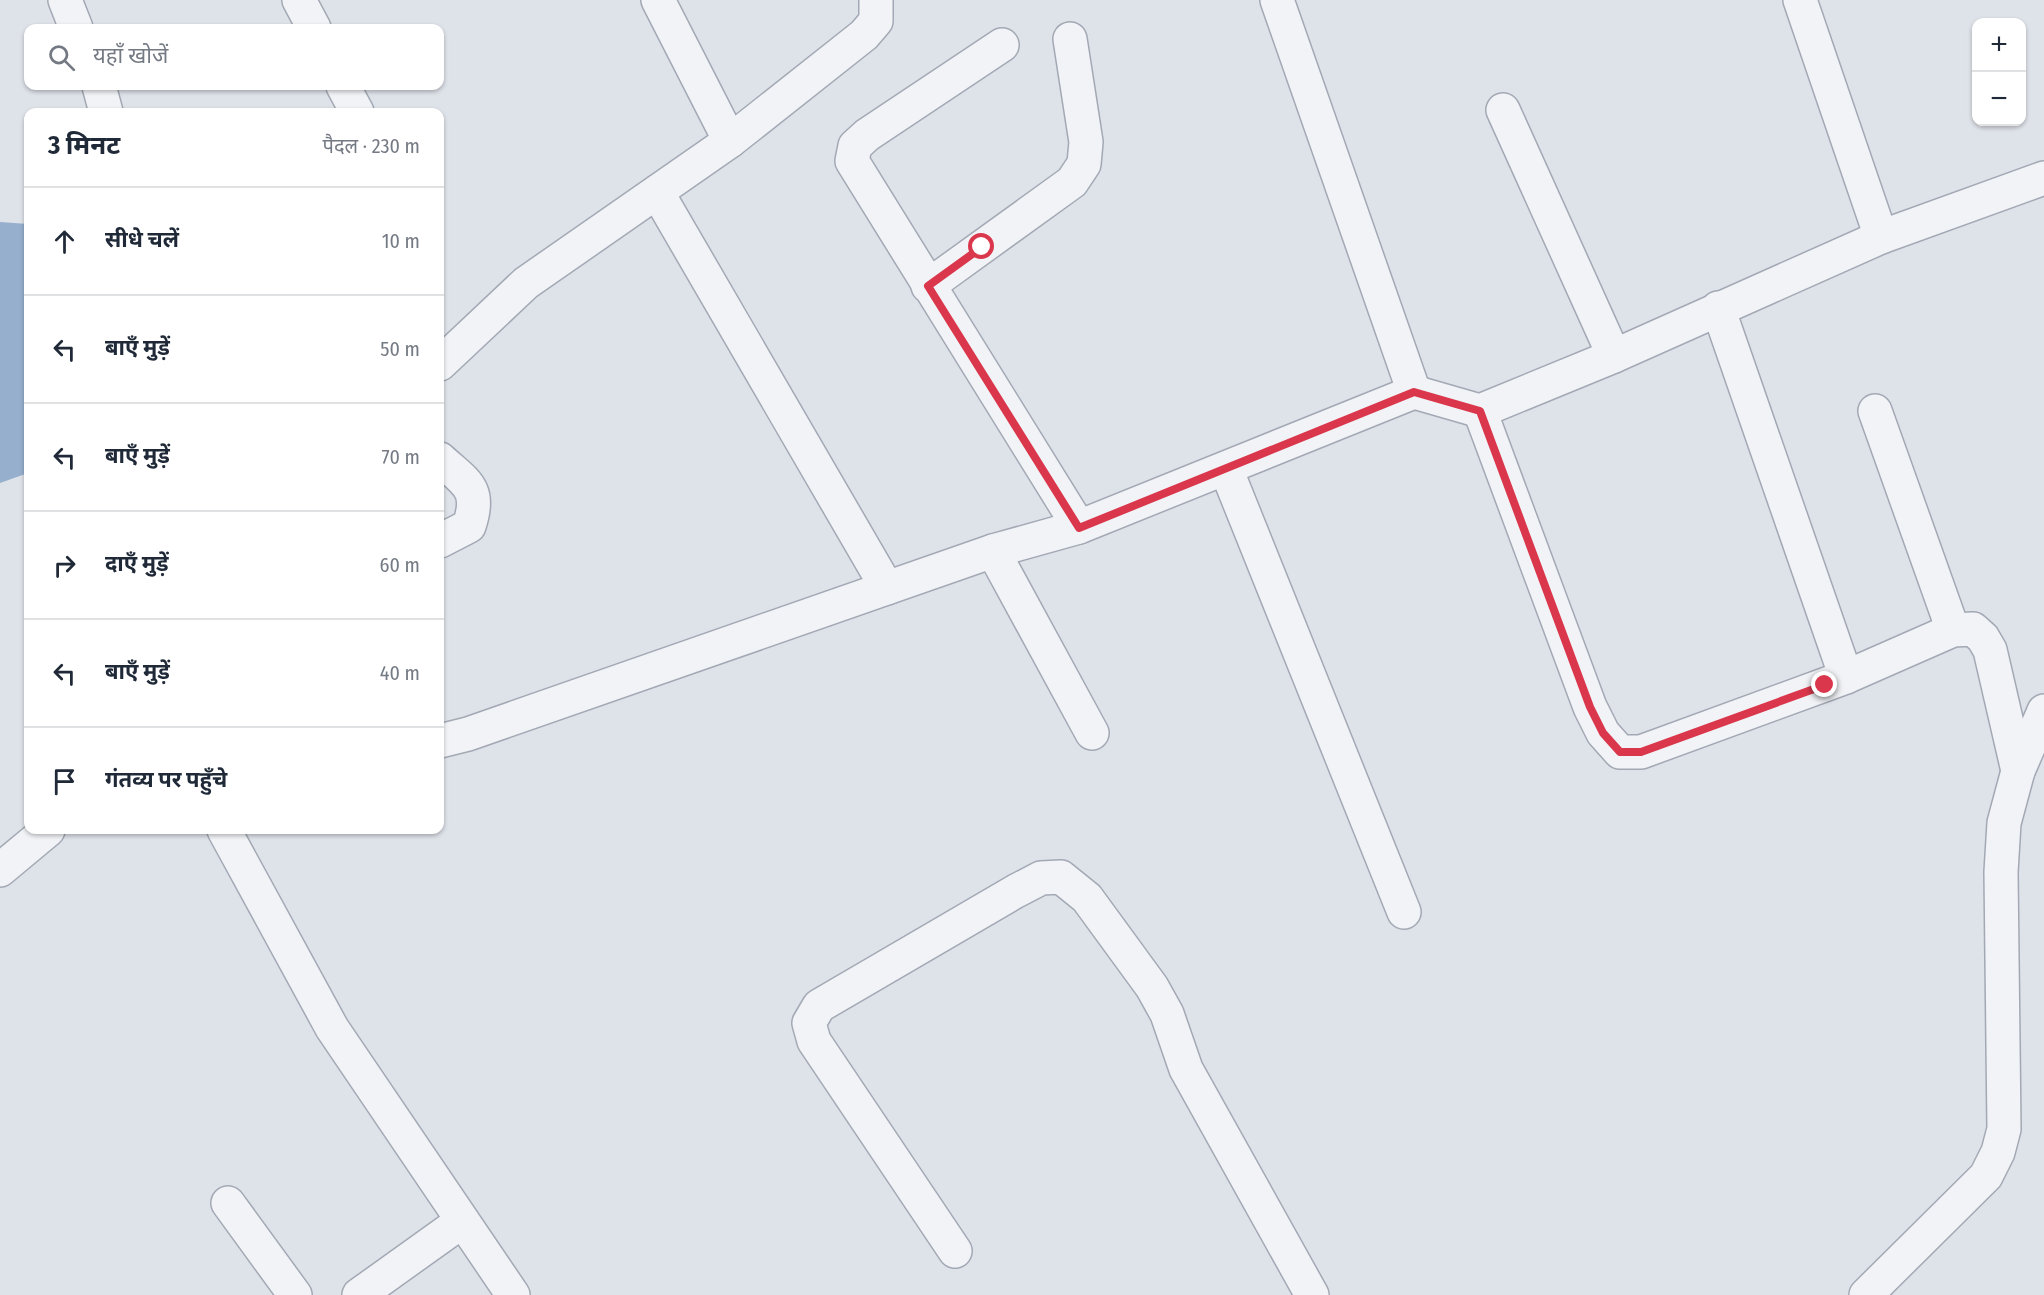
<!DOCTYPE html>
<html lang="hi">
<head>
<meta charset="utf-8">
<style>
	:root { --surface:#fff; --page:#f6f6f7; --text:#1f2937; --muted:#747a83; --line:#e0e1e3 }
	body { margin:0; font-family:"Fira Sans Condensed","Noto Sans Devanagari",sans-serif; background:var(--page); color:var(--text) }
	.controls { position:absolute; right:18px; top:18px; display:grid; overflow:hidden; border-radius:12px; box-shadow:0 2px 4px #0004 }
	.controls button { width:54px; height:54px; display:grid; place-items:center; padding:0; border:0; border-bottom:2px solid var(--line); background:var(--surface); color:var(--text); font:30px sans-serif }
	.stop { position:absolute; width:18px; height:18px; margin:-14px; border:4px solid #da374c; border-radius:50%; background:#fff }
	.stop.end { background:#da374c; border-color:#fff; box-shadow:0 2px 6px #0008 }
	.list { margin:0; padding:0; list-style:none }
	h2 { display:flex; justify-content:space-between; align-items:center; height:78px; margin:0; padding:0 24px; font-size:26px }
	h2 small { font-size:20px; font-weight:400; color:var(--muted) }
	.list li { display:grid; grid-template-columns:39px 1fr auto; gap:18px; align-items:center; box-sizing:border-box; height:108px; padding:0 24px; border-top:2px solid var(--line) }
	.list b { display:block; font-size:22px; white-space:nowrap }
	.list em { font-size:20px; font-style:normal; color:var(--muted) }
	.icon { flex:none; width:33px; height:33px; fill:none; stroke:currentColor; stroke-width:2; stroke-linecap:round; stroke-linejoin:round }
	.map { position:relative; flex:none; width:2044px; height:1295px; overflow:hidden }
	.search { position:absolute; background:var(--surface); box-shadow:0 2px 4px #0004; left:24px; top:24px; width:420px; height:66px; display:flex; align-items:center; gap:15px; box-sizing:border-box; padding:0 21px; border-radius:12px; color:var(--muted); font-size:22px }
	.panel { position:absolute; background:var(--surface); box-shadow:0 2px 4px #0004; left:24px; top:108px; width:420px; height:726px; border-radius:12px }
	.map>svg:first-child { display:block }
</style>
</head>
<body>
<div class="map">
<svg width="2044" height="1295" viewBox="0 0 2044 1295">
	<rect width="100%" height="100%" fill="#dee2e9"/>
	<polygon fill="#96afcd" points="0,222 28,224 28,473 0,483"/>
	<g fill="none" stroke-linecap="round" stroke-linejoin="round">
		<defs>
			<g id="minor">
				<polyline points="65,0 76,28"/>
				<polyline points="299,0 314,28"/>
				<polyline points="658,0 730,141"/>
				<polyline points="1277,0 1414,392"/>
				<polyline points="1800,0 1881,237"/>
				<polyline points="1002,45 867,135 855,146 852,161 1079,527"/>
				<polyline points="99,86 106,112"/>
				<polyline points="343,86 357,112"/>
				<polyline points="1503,110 1614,356"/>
				<polyline points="657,192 887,588"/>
				<polyline points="928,286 1072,182 1084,164 1086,142 1070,39"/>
				<polyline points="1718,308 1846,677"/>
				<polyline points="440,364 526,283 730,141 864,35 876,21 876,0"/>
				<polyline points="1480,411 1590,707 1603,733 1620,752 1641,752 1846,677 1953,630 1973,629 1983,638 1990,650 2018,771"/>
				<polyline points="1875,411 1953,630"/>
				<path d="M440,459C466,483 482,488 469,526L440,541"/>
				<polyline points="1226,469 1404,912"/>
				<polyline points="993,551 1092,733"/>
				<polyline points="440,741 468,734 993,551 1079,527 1414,392 1480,411 1614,356 1881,237 2044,178"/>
				<polyline points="224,830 332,1028 513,1295"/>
				<polyline points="0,870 48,830"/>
				<polyline points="228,1203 295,1295"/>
				<polyline points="955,1251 814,1041 809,1023 819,1006 1016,891 1041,878 1061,877 1087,898 1152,987 1167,1014 1186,1069 1312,1295"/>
				<polyline points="359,1295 461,1222"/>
				<polyline points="1866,1295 1986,1176 1998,1152 2004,1129 2001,872 2004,823 2018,771 2044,711"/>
			</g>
		</defs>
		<use href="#minor" stroke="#a3a9b4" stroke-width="36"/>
		<use href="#minor" stroke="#f1f3f7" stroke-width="33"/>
	</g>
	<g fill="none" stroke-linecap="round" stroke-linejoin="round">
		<polyline stroke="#da374c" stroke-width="8" points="982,247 928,286 1079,528 1414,392 1480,411 1590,707 1603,733 1620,752 1641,752 1825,685"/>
	</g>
</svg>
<div class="controls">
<button>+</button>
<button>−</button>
</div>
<div class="stop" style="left:982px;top:247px"></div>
<div class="stop end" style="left:1825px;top:685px"></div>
<div class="search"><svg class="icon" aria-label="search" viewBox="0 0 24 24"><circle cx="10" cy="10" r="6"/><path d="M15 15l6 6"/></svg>यहाँ खोजें</div>
<section class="panel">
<h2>3 मिनट<small>पैदल · 230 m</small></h2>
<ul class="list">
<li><svg class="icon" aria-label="ahead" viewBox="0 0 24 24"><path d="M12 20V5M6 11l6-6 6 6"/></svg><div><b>सीधे चलें</b></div><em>10 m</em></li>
<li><svg class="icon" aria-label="left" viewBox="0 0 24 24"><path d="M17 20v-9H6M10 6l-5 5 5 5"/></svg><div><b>बाएँ मुड़ें</b></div><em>50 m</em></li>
<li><svg class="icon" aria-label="left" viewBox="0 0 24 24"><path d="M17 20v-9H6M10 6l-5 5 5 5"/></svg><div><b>बाएँ मुड़ें</b></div><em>70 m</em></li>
<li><svg class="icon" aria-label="right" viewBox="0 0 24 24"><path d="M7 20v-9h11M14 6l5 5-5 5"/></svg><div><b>दाएँ मुड़ें</b></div><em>60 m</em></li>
<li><svg class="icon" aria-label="left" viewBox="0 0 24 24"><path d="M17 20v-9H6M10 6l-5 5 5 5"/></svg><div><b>बाएँ मुड़ें</b></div><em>40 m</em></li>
<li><svg class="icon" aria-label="arrive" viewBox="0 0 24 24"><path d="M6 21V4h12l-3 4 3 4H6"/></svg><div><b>गंतव्य पर पहुँचे</b></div></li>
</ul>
</section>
</div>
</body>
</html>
